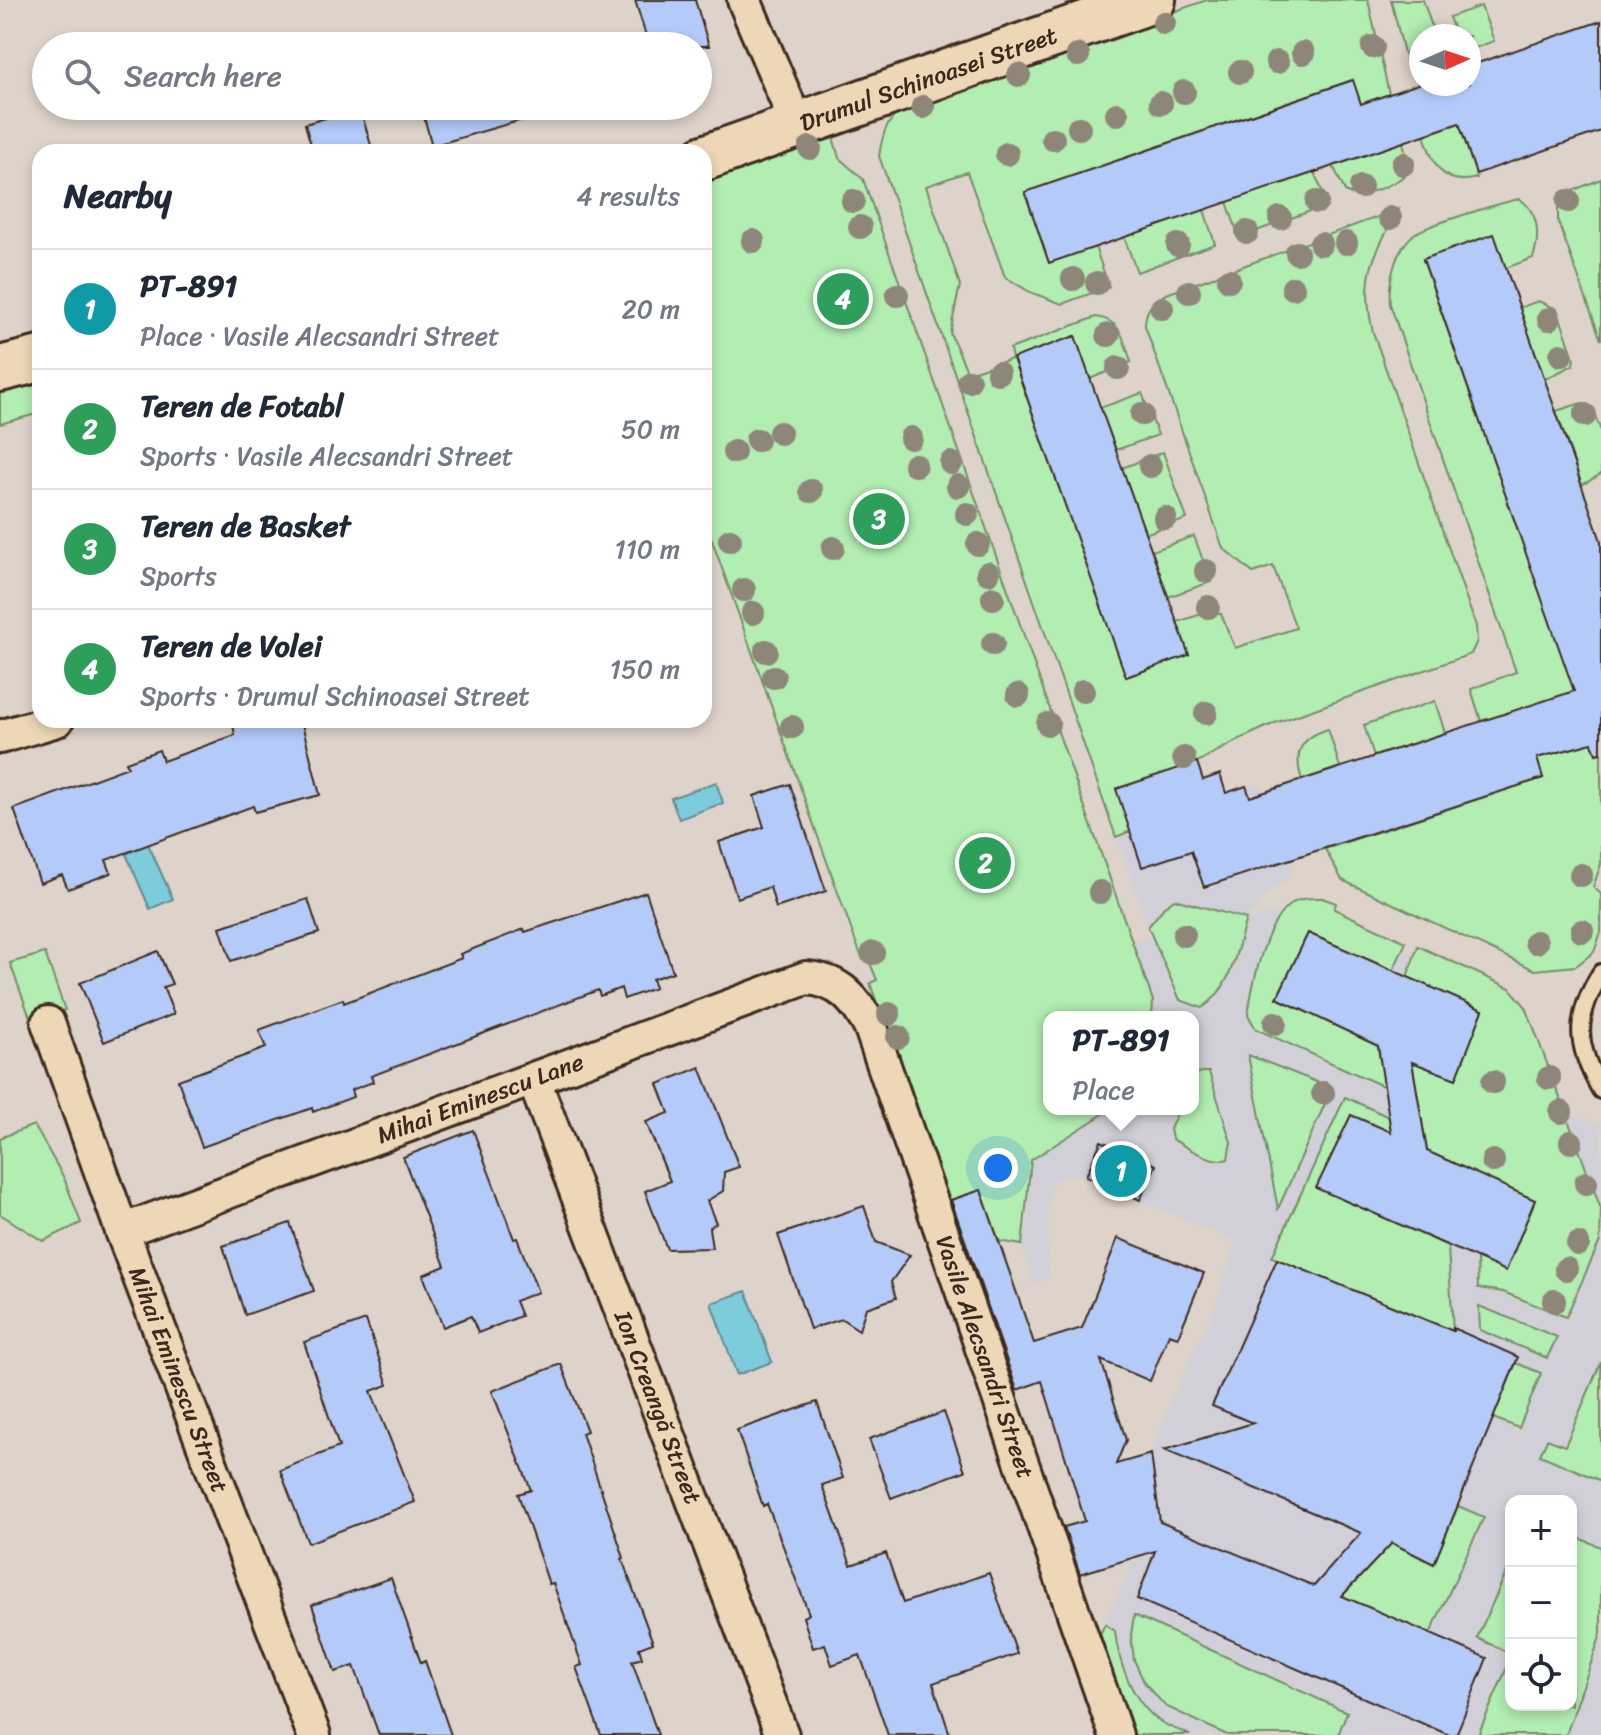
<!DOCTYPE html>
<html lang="en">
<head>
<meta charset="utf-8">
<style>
	:root { --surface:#fff; --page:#f2f2f3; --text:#1f2937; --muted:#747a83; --line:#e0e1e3; --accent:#111827 }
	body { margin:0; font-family:Sriracha,sans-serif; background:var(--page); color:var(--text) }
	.controls { position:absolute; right:24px; bottom:24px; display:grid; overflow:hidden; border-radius:16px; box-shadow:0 4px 12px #0003 }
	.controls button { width:72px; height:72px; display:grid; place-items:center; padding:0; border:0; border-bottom:2px solid var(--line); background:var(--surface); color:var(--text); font:40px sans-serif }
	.compass { position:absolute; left:1409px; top:24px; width:72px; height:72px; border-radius:50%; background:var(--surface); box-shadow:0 4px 12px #0003; rotate:87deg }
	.you { position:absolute; left:998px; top:1168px; width:28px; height:28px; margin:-20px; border:6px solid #fff; border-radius:50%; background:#1a73e8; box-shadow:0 0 0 12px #1a73e833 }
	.badge { display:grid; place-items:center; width:52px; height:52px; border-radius:50%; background:var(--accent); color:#fff; font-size:26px; font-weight:700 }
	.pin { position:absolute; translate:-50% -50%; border:4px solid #fff; box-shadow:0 2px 8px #0006 }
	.popup { position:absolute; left:1043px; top:1011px; width:156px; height:104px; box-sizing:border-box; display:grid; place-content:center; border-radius:16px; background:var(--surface); filter:drop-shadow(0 2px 6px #0005); font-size:26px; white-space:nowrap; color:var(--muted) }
	.popup b { font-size:30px; color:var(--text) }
	.popup::after { content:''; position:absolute; left:50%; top:100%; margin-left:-16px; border:16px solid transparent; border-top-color:var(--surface) }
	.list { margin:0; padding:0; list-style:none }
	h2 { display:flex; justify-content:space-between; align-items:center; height:104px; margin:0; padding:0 32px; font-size:34px }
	h2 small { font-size:26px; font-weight:400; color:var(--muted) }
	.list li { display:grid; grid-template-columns:52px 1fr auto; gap:24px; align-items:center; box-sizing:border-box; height:120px; padding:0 32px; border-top:2px solid var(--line) }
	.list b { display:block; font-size:30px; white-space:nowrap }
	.list p { margin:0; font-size:26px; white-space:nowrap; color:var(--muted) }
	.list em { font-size:26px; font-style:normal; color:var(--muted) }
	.icon { flex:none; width:44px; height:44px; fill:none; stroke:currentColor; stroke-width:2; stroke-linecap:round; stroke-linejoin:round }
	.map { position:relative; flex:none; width:1601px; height:1735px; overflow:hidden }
	.search { position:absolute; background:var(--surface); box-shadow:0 4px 12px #0003; left:32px; top:32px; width:680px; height:88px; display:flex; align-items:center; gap:20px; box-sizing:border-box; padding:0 28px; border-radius:44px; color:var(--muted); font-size:30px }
	.panel { position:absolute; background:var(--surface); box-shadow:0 4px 12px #0003; left:32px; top:144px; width:680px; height:584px; border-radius:24px }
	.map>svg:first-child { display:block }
</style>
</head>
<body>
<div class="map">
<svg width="1601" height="1735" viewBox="0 0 1601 1735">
	<rect width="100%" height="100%" fill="#ddd3ca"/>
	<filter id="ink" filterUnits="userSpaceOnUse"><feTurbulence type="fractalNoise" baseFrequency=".0125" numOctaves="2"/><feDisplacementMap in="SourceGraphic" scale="16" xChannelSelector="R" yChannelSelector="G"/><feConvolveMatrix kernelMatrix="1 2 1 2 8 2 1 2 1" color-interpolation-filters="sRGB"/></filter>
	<g filter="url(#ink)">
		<path fill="#d1d0d8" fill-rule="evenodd" d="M863,179L1132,943L1152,937L1116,837L1131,831L1142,867L1158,862L1144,820L1246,786L1260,784L1293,867L1289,878L1268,892L1247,919L1310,907L1526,1007L1567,1113L1601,1124V1735H1132L1098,1638L1157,1510L1151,1454L1171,1399L1215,1307L1236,1241L1140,1200L1156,1165L1102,1141L1086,1176H1062L1054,1182L1047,1207L1050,1279L1034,1284L1021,1245L999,1241L965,1253L870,983L877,980L868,958L863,960L855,940L704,518ZM1049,1017H1193V1109H1049ZM1511,1501H1571V1705H1511Z"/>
		<g fill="#b2edb2" stroke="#768c68" stroke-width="2">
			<path d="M1207,0H1368L1389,94L1361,104L1352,80L1025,192L1049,262L1095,247L1109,287L1062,304L1030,292L1005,277L967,172L926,186L960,285L950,333L968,373L1012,359L1010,349L1096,317C1122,320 1124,341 1131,362L1090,379L1075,336L1013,359L1127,677L1188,655L1177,622L1205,613L1221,614L1235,648L1296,628L1273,566L1253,573L1223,548L1145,326C1145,310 1151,304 1164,295L1399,209C1373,256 1360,277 1373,332L1476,626L1477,641L1471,654L1275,723L1240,739L1197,762L1131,831L1116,837L879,156C883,131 886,121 907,105Z"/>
			<polygon points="1391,0 1423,0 1435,36 1421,36 1421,56 1406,61"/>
			<polygon points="1481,6 1494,41 1469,50 1469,36 1456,36 1449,17"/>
			<path d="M1459,123L1477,178C1441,188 1433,162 1424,135Z"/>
			<polygon points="832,134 839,158 863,179 1153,1001 1152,1017 1049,1017 1049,1109 1111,1109 1031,1160 1022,1245 999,1241 981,1190 947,1201 870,983 877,980 868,958 863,960 855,940 704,518 704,176"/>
			<path d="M1403,142L1406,155V174C1394,185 1361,199 1346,193L1333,166Z"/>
			<polygon points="1314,172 1323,193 1321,207 1243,236 1237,231 1227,202"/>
			<polygon points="1601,179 1601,340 1558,221 1558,204 1574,190"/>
			<path d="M1520,199C1540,214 1540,236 1533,258L1506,268L1423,260L1569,675L1601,664V864L1593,887L1601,894V932L1594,952L1576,966L1535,970L1342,880L1325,849L1543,778L1521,709L1481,721L1471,689L1516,672L1390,304C1388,281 1395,251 1413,235C1423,226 1503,202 1520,199Z"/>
			<polygon points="1204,210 1215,244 1137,272 1124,237"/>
			<polygon points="1538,301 1557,309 1574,358 1573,365 1545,379 1519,308"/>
			<polygon points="40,377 40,413 0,424 0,388"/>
			<polygon points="1142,393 1158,435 1116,450 1100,408"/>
			<polygon points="1582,403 1591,406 1601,431 1601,474 1582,485 1556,411"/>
			<polygon points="1163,452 1187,519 1145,534 1122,468"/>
			<polygon points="1194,536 1211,582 1168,597 1152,551"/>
			<polygon points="1435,701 1445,733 1374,756 1364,725"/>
			<path d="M1328,729L1340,767L1302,780C1293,752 1300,738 1328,729Z"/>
			<path d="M1322,898L1336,903L1334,909L1406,942L1393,971L1308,933L1277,998L1378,1046L1385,1087L1256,1029L1248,1015C1252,986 1265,921 1291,904C1301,897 1311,898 1322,898Z"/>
			<path d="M1174,899L1246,919C1236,951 1232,989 1202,1008L1180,1000L1148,927L1165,906Z"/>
			<polygon points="1418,946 1510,988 1526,1007 1601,1209 1600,1241 1566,1317 1503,1292 1478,1288 1477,1258 1427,1151 1412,1062 1456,1079 1483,1010 1407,977"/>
			<polygon points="45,953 65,1010 32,1023 10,963"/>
			<polygon points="1248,1055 1332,1088 1278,1209"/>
			<path d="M1202,1072H1209L1231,1142L1228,1159C1210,1164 1187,1147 1172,1139L1170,1129L1179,1109H1193V1079L1195,1074Z"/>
			<polygon points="1345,1097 1389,1117 1391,1132 1351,1115 1317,1188 1448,1246 1453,1331 1272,1257"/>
			<polygon points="34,1125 64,1178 81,1223 43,1241 0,1214 0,1138"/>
			<polygon points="1479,1306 1557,1337 1547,1358 1480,1330"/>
			<polygon points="1601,1362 1601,1481 1540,1455 1547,1439 1565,1446"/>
			<polygon points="1516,1363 1541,1373 1519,1428 1493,1418"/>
			<polygon points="1458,1506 1484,1517 1430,1634 1342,1596 1392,1543 1434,1563"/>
			<polygon points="1571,1535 1601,1547 1601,1634 1566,1735 1478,1735 1511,1658 1511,1705 1571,1705"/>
			<polygon points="1511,1562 1511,1654 1477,1638"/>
			<polygon points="1134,1615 1347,1712 1338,1735 1227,1735 1165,1706 1144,1682 1134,1660 1131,1635"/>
			<path d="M1105,1624L1115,1631C1118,1662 1133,1704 1161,1722C1169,1727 1181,1731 1190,1735H1132L1098,1638Z"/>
		</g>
		<g fill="#7dccdb" stroke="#638b8f" stroke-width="2">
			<polygon points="716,782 723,803 679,819 671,798"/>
			<polygon points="148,844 173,899 150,909 126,854"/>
			<polygon points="746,1291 772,1362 737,1375 711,1303"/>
		</g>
		<g fill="#b4caf9" stroke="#3b2a1e" stroke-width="2">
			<polygon points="635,0 695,0 709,46 649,46"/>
			<polygon points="1601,21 1601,131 1476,174 1459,123 1049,263 1025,192 1353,80 1361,104 1421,83 1469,84 1469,66"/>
			<polygon points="421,106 538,106 539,115 432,146"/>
			<polygon points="360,108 373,152 313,152 305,124"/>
			<polygon points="1494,234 1601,541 1601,753 1596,754 1592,743 1537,758 1543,778 1204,887 1191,851 1142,867 1116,789 1197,762 1203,780 1220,774 1226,793 1246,786 1250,797 1574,691 1423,259"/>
			<polygon points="1075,336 1189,655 1126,677 1013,358"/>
			<polygon points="251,720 301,720 320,795 255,812 253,806 106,860 111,873 68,889 62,875 40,883 14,809 128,767 126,762 159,750 163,761 235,735 233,725"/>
			<polygon points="790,784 826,891 776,908 770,887 737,898 719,842 764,827 754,796"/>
			<polygon points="646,892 673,972 652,979 655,988 624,999 621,988 600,996 598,990 371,1076 373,1082 351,1090 353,1097 313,1112 312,1108 202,1147 178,1080 266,1048 259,1030 343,999 344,1003 462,958 460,954 524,929 525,932"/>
			<polygon points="308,899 319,933 231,961 220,927"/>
			<polygon points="1308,933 1483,1010 1456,1079 1412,1062 1427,1151 1535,1200 1506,1271 1316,1188 1351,1115 1391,1132 1378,1046 1277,998"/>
			<polygon points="158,951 172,984 163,987 174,1014 104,1042 80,983"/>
			<polygon points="700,1067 739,1167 724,1172 723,1191 707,1201 716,1223 709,1228 712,1248 667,1249 645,1191 670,1181 646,1122 669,1113 658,1084"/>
			<polygon points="473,1130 514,1239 517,1238 538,1292 515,1301 521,1316 478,1333 471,1316 443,1327 423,1275 445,1266 403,1157"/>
			<polygon points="1101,1141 1156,1165 1140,1200 1086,1176"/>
			<polygon points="981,1190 1034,1343 1082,1328 1118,1238 1204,1273 1178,1337 1169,1334 1150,1381 1101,1360 1126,1440 1116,1464 1151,1454 1160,1522 1314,1586 1361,1533 1164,1450 1253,1423 1212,1406 1277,1259 1453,1331 1453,1328 1518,1357 1434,1564 1392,1543 1342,1596 1487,1658 1456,1735 1449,1735 1137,1599 1155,1551 1080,1574 1064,1527 1085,1521 1042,1381 1017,1390 951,1200"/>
			<polygon points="864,1206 876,1242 910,1255 891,1282 896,1298 866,1308 859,1330 842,1319 810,1329 778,1235"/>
			<polygon points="290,1223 314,1291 245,1315 223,1246"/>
			<polygon points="366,1320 388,1385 371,1391 415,1502 308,1543 280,1470 339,1447 304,1342"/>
			<polygon points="561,1364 587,1431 582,1433 624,1558 622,1559 653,1643 639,1648 642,1658 632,1661 658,1735 601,1735 576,1667 582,1665 553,1583 549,1584 518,1494 531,1490 492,1391"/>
			<polygon points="817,1402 843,1478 822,1485 851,1565 886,1553 903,1603 989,1573 1017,1654 933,1683 950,1735 888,1735 860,1655 832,1665 825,1644 813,1648 803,1617 809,1614 767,1504 763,1506 737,1430"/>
			<polygon points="944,1412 965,1471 891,1498 869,1439"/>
			<polygon points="391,1578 421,1663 425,1661 451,1735 379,1735 354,1666 335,1672 312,1605"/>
		</g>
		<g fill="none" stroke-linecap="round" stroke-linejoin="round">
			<defs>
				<path id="lane" d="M1601,973C1574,1017 1575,1045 1601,1090"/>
				<g id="street">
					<polyline points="744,0 798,127"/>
					<polyline points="0,737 57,720"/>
					<path id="s1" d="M48,1023L122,1231L314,1735"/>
					<path id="s2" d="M534,1080L782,1735"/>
					<path id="s3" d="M122,1231L806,978C840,980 856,1000 871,1028L1116,1735"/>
				</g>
				<g id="secondary">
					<path id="s4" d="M704,158L1153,0"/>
					<polyline points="0,369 40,359"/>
				</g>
			</defs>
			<use href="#lane" stroke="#3b2a1e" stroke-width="22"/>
			<use href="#street" stroke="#3b2a1e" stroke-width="38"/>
			<use href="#secondary" stroke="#3b2a1e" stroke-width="50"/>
			<use href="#lane" stroke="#eed7b6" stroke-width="16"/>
			<use href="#street" stroke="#eed7b6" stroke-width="32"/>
			<use href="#secondary" stroke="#eed7b6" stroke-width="44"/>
		</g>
		<g fill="#8e8678">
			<circle cx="1164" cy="23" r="12"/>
			<circle cx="1373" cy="47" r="12"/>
			<circle cx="1303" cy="53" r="12"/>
			<circle cx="1078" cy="55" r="12"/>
			<circle cx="1277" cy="62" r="12"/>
			<circle cx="1240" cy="72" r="12"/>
			<circle cx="1019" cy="75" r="12"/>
			<circle cx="1184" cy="92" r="12"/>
			<circle cx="1161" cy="103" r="12"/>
			<circle cx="923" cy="107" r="12"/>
			<circle cx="1117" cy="114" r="12"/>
			<circle cx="1079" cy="128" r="12"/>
			<circle cx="1053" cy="139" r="12"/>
			<circle cx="810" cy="148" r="12"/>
			<circle cx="1007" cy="154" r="12"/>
			<circle cx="1403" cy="164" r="12"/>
			<circle cx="1361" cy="187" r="12"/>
			<circle cx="853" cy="201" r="12"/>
			<circle cx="1568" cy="201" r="12"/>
			<circle cx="1317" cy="202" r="12"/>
			<circle cx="1280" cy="218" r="12"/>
			<circle cx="1390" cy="218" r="12"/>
			<circle cx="860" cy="227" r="12"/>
			<circle cx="1247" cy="232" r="12"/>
			<circle cx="753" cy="241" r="12"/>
			<circle cx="1346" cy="243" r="12"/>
			<circle cx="1321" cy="244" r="12"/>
			<circle cx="1178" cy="245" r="12"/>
			<circle cx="1297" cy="253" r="12"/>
			<circle cx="1073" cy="279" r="12"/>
			<circle cx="1229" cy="280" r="12"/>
			<circle cx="1097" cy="283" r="12"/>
			<circle cx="1293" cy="288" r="12"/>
			<circle cx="1189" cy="292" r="12"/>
			<circle cx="897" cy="295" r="12"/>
			<circle cx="1162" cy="308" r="12"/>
			<circle cx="1549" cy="319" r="12"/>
			<circle cx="1108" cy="335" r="12"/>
			<circle cx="1561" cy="355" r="12"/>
			<circle cx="1118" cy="368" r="12"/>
			<circle cx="998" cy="373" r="12"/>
			<circle cx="969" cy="381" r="12"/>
			<circle cx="1142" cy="414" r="12"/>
			<circle cx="1585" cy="415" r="12"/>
			<circle cx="780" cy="433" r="12"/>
			<circle cx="911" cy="438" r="12"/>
			<circle cx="757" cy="440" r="12"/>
			<circle cx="734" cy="452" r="12"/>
			<circle cx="951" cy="463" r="12"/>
			<circle cx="915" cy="465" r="12"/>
			<circle cx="1150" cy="466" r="12"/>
			<circle cx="958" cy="486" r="12"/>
			<circle cx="811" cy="491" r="12"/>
			<circle cx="967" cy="514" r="12"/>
			<circle cx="1165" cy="518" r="12"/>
			<circle cx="730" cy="540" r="12"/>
			<circle cx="978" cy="544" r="12"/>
			<circle cx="833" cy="548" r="12"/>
			<circle cx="1206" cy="571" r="12"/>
			<circle cx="988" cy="573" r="12"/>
			<circle cx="744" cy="590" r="12"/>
			<circle cx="993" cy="598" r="12"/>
			<circle cx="1208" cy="607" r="12"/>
			<circle cx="753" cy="613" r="12"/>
			<circle cx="993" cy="644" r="12"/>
			<circle cx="766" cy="651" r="12"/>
			<circle cx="774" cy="677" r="12"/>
			<circle cx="1083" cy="691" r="12"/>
			<circle cx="1018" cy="695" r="12"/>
			<circle cx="1206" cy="713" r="12"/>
			<circle cx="1048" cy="724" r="12"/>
			<circle cx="792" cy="727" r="12"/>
			<circle cx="1184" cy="758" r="12"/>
			<circle cx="1581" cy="875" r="12"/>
			<circle cx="1100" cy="892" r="12"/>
			<circle cx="1582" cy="931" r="12"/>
			<circle cx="1184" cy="935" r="12"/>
			<circle cx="1536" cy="942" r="12"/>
			<circle cx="873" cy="953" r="12"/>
			<circle cx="889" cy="1014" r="12"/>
			<circle cx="1275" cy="1023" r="12"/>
			<circle cx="898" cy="1037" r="12"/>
			<circle cx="1549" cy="1078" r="12"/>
			<circle cx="1493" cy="1082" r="12"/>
			<circle cx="1323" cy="1093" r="12"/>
			<circle cx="1561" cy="1112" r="12"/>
			<circle cx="1571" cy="1142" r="12"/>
			<circle cx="1493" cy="1161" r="12"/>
			<circle cx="1586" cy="1183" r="12"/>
			<circle cx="1578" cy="1244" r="12"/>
			<circle cx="1566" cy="1269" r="12"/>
			<circle cx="1554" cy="1301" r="12"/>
		</g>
	</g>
	<g text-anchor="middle" stroke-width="6" stroke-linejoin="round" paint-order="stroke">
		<g font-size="24" fill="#3b2a1e" stroke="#eed7b6">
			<text dy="8" stroke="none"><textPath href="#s4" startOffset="238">Drumul Schinoasei Street</textPath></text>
			<text dy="8" stroke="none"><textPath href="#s3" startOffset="382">Mihai Eminescu Lane</textPath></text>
			<text dy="8" stroke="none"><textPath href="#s3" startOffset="1164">Vasile Alecsandri Street</textPath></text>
			<text dy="8" stroke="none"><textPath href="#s1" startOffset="380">Mihai Eminescu Street</textPath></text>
			<text dy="8" stroke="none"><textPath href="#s2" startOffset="350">Ion Creangă Street</textPath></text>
		</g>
	</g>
</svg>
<div class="controls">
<button>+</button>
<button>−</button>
<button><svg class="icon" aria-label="locate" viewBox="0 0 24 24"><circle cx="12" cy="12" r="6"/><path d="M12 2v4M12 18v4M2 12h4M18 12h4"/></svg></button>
</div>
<svg class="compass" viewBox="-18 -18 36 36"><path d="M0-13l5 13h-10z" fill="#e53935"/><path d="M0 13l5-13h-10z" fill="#747a83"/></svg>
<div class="you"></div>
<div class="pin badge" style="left:1121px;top:1171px;background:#0f9aa8">1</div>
<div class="popup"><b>PT-891</b>Place</div>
<div class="pin badge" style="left:985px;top:863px;background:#2e9e5b">2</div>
<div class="pin badge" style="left:879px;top:519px;background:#2e9e5b">3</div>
<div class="pin badge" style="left:843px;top:299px;background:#2e9e5b">4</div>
<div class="search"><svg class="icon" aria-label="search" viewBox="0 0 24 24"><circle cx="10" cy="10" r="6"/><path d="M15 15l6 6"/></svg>Search here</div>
<section class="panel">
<h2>Nearby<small>4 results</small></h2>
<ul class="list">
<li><span class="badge" style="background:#0f9aa8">1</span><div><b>PT-891</b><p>Place · Vasile Alecsandri Street</p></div><em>20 m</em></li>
<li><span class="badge" style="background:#2e9e5b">2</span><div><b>Teren de Fotabl</b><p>Sports · Vasile Alecsandri Street</p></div><em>50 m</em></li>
<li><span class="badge" style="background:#2e9e5b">3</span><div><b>Teren de Basket</b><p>Sports</p></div><em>110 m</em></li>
<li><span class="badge" style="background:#2e9e5b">4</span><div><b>Teren de Volei</b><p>Sports · Drumul Schinoasei Street</p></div><em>150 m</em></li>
</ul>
</section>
</div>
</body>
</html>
